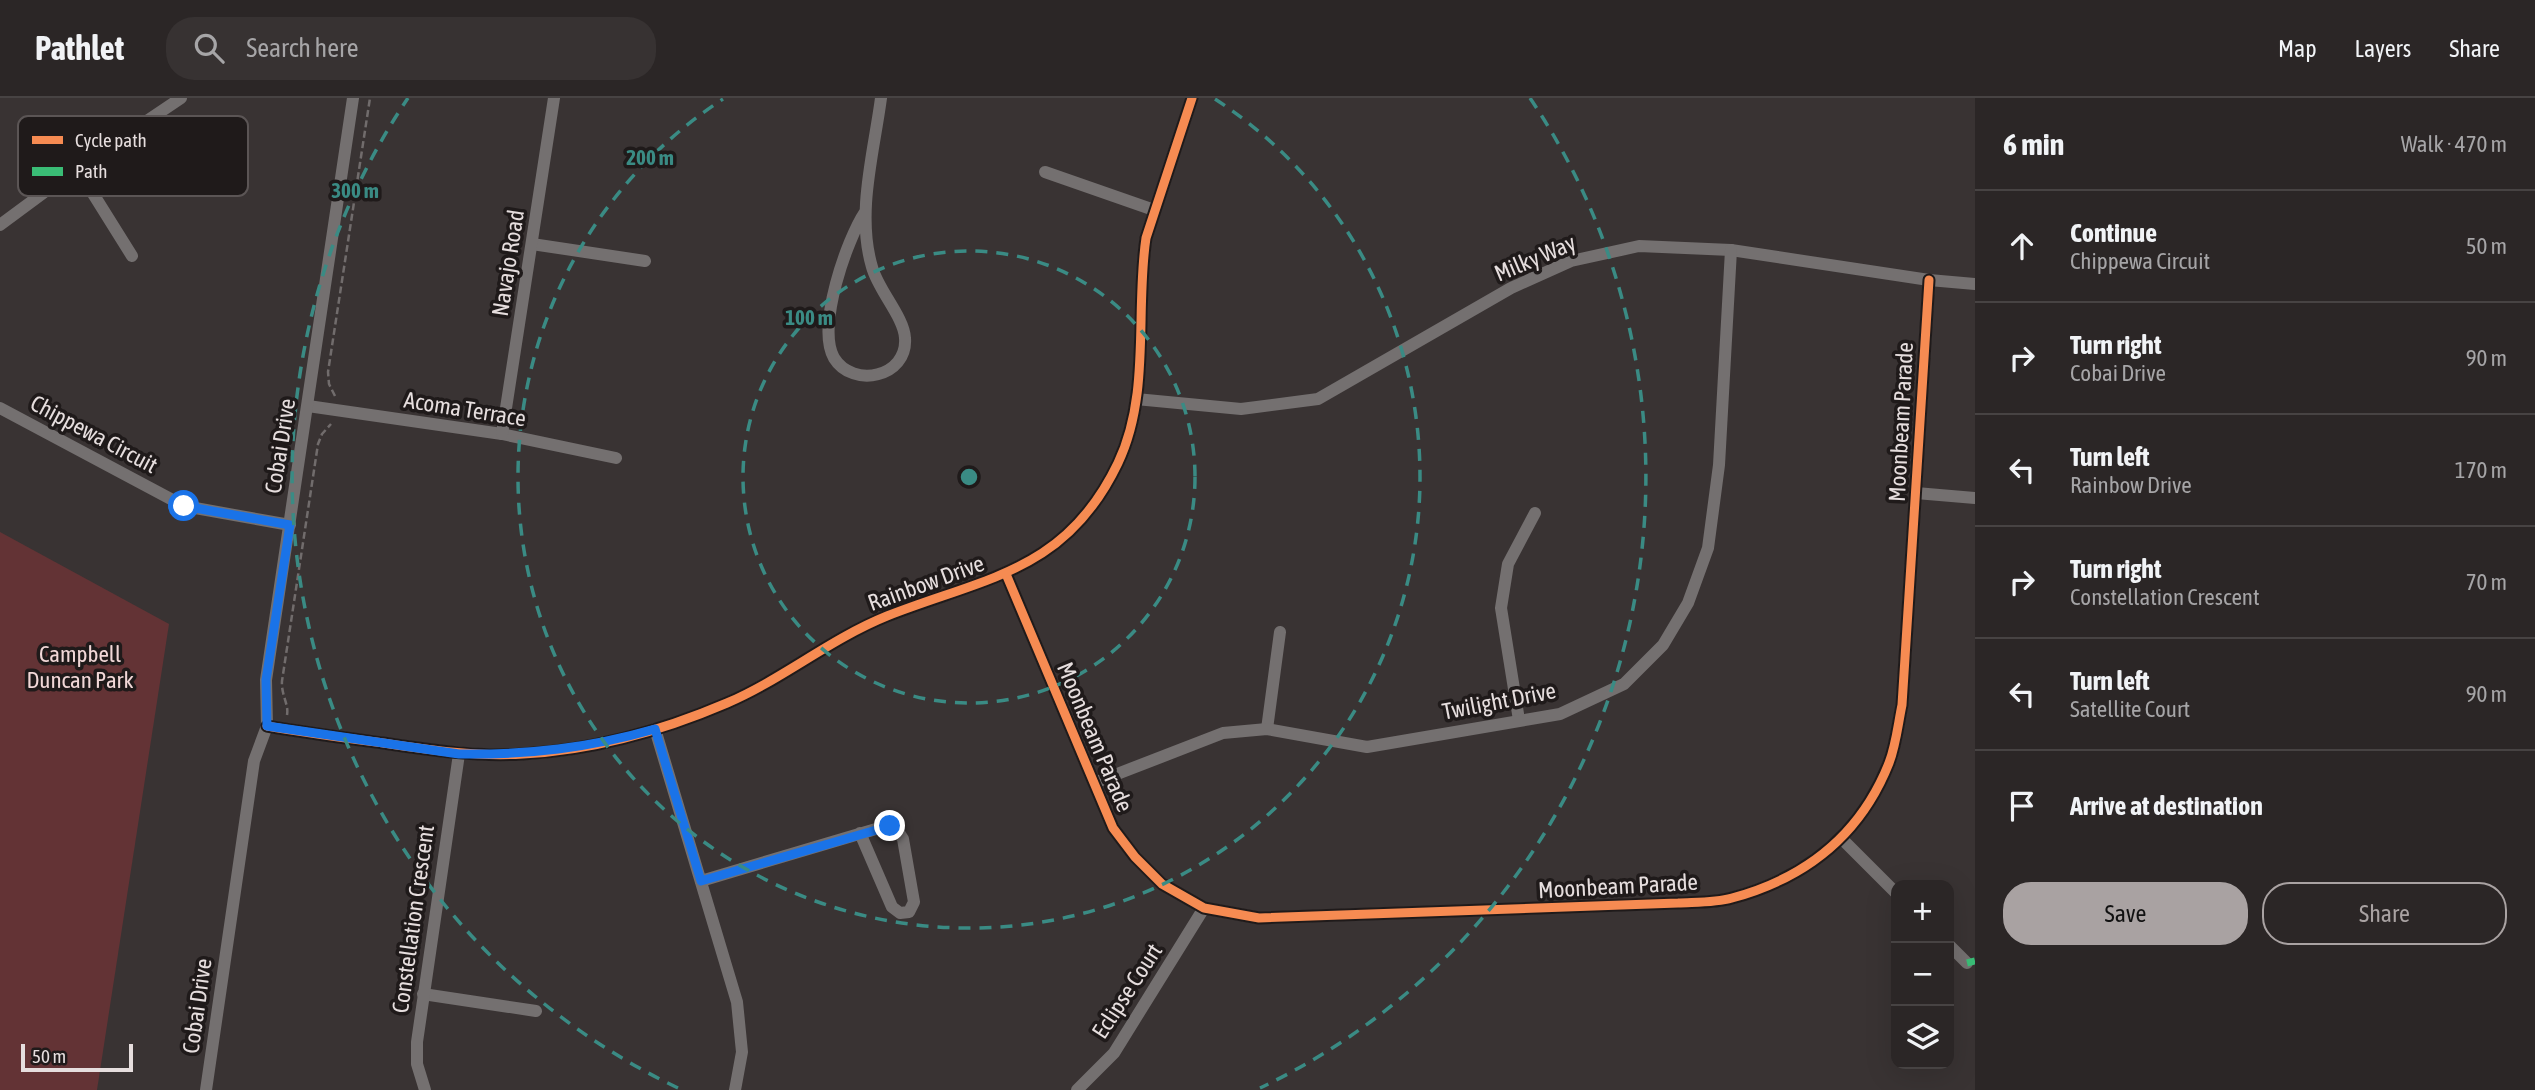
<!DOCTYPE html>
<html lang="en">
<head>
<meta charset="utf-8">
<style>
	:root { --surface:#2b2626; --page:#373232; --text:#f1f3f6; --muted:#a6a5a7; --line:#474343; --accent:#a9a2a2 }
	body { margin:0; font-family:"Asap Condensed",sans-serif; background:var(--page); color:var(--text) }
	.controls { position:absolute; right:21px; bottom:21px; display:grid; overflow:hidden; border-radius:14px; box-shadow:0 7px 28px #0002 }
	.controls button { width:63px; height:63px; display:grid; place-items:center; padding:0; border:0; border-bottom:2px solid var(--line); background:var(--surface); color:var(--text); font:35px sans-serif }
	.scale { position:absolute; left:21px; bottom:18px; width:112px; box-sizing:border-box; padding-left:7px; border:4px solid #e6dede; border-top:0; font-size:19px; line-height:24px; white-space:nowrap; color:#e6dede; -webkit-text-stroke:5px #1f1a1a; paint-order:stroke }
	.stop { position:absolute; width:21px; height:21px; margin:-16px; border:5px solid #1a73e8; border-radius:50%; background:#fff }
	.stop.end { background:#1a73e8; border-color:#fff; box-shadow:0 2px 7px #0008 }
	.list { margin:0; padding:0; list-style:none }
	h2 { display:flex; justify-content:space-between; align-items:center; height:91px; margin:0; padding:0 28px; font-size:30px }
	h2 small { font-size:23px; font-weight:400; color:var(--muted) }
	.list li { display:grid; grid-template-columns:46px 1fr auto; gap:21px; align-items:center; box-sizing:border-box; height:112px; padding:0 28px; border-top:2px solid var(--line) }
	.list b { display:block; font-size:26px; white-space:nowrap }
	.list p { margin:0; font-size:23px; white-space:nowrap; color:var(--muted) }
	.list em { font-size:23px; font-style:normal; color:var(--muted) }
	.actions { display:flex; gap:14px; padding:21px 28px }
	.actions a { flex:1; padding:16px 0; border:2px solid var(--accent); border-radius:28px; text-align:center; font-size:24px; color:var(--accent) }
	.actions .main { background:var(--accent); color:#111 }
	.icon { flex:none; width:38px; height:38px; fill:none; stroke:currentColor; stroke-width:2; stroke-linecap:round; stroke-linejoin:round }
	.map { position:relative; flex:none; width:1975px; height:992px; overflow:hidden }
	header { display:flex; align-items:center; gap:42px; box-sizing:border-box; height:98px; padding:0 35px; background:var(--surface); border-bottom:2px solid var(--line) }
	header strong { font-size:33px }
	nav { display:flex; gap:38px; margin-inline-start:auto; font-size:24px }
	.search { width:490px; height:63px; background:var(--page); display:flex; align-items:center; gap:18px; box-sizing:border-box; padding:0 24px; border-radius:28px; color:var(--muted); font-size:26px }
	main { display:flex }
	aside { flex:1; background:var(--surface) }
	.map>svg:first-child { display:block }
</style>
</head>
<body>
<header>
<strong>Pathlet</strong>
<div class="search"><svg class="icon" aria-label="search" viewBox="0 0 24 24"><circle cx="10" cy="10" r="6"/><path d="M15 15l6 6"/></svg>Search here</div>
<nav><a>Map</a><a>Layers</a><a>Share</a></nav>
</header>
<main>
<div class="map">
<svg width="1975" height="992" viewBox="0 0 1975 992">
	<rect width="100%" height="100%" fill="#393333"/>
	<polygon fill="#633335" points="0,434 169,526 97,992 0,992"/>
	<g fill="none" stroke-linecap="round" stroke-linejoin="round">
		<g stroke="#716c6c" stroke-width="2.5" stroke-dasharray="7 3.5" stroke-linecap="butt">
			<polyline points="335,298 329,286 328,274 370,0"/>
			<path d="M287,617C289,606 281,597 282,583L318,346L322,336L331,326"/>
		</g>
		<g stroke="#747070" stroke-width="12">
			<polyline points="77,70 132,158"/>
			<polyline points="1045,74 1154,112"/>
			<path d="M865,114C847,141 816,229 834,260C853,291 908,279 905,240C904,219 878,192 872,169C856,115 874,54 881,0"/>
			<polyline points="0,127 77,70 181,0"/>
			<polyline points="532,146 645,163"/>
			<polyline points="1136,301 1241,311 1318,301 1511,190 1571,163 1639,148 1731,152 1929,182 1975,186"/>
			<polyline points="308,308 502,336 616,360"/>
			<polyline points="0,310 184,408 290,427"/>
			<polyline points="502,336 554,0"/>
			<polyline points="1916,395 1975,400"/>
			<path d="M1006,476L1113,730L1135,759L1162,786L1204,810L1259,820L1678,805C1695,804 1715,805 1732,800C1806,780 1860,738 1889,665C1896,647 1898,626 1902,607L1929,182"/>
			<polyline points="1519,622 1501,510 1508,466 1535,415"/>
			<path d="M267,628C306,635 345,640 383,645C430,652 476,659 523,656C593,652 664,632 727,605C783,581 830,541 887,518C986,479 1066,474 1118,365C1151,296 1135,213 1146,140L1192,0"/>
			<polyline points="655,631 737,904 742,954 735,992"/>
			<polyline points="1267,631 1280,534"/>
			<polyline points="1094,685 1223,635 1267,631 1367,649 1560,616 1624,586 1663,547 1688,505 1708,450 1719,367 1731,152"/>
			<polyline points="1842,741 1896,795"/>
			<polyline points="701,783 886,728 896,730 903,741 914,804 909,814 900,815 892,809 860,735"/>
			<polyline points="1949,847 1967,865"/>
			<polyline points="423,896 536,913"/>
			<polyline points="206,992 254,663 267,628 266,582 353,0"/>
			<polyline points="425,992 417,966 417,944 459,656"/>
			<polyline points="1077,992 1114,955 1204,810"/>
		</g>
		<polyline stroke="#3abd76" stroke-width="7" stroke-dasharray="14 7" stroke-linecap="butt" points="1967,865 1975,863"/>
		<defs>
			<g id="cycleway">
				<path d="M1006,476L1113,730L1135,759L1162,786L1204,810L1259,820L1678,805C1695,804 1715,805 1732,800C1806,780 1860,738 1889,665C1896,647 1898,626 1902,607L1929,182"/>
				<path d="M267,628C306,635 345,640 383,645C430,652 476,659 523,656C593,652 664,632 727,605C783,581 830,541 887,518C986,479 1066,474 1118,365C1151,296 1135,213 1146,140L1192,0"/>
			</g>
		</defs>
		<use href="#cycleway" stroke="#1f1a1a" stroke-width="13"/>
		<use href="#cycleway" stroke="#f68b52" stroke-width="9"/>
	</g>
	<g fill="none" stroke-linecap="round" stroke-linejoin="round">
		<path stroke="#1a73e8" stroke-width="9" d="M184,408L290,427L266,582L267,628L459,656C528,657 589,650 655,631L701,783L890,728"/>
	</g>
	<g fill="none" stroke="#3a8b84" stroke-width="3.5" stroke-dasharray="12 9">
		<circle cx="969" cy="379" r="226"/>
		<path d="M1215 1A451 451 0 1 1 723 1"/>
		<path d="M678 990A677 677 0 0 1 408 0M1530 0A677 677 0 0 1 1260 990"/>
	</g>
	<g text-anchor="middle" stroke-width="7" stroke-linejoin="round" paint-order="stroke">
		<g font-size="23" fill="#e6dede" stroke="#1f1a1a">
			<text transform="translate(1535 160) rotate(-23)" y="8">Milky Way</text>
			<text transform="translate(508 165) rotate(-81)" y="8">Navajo Road</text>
			<text transform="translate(465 311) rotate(9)" y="8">Acoma Terrace</text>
			<text transform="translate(1901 324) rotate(-87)" y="8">Moonbeam Parade</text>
			<text transform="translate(94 336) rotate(28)" y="8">Chippewa Circuit</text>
			<text transform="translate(280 348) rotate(-81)" y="8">Cobai Drive</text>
			<text transform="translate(926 485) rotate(-20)" y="8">Rainbow Drive</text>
			<text transform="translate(1499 603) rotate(-11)" y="8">Twilight Drive</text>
			<text transform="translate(1095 639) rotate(67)" y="8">Moonbeam Parade</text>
			<text transform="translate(1618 788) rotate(-3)" y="8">Moonbeam Parade</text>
			<text transform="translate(413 821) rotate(-82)" y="8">Constellation Crescent</text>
			<text transform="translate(1127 893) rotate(-57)" y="8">Eclipse Court</text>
			<text transform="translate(197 908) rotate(-82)" y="8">Cobai Drive</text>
		</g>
		<g font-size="23" fill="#f1d7d7" stroke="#1f1a1a">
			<text x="80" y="564">Campbell<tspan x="80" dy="26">Duncan Park</tspan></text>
		</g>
	</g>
	<rect x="18" y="18" width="230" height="80" rx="10" fill="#1f1a1a" stroke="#5b5555" stroke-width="2"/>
	<rect x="32" y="38" width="31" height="8" fill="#f68b52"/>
	<rect x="32" y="69" width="31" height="9" fill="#3abd76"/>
	<g font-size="19" fill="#e6dede">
		<text x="75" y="49">Cycle path</text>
		<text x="75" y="80">Path</text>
	</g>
	<circle cx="969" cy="379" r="10" fill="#3a8b84" stroke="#1f1a1a" stroke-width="3.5"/>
	<g font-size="21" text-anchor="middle" font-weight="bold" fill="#3a8b84" stroke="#1f1a1a" stroke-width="7" stroke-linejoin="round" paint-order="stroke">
		<text x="650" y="67">200 m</text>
		<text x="355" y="100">300 m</text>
		<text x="809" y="227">100 m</text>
	</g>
</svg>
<div class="controls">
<button>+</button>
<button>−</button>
<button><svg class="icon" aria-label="layers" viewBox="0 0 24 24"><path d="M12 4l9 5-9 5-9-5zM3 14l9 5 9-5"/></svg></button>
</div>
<div class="scale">50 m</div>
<div class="stop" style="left:184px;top:408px"></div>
<div class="stop end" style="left:890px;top:728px"></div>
</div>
<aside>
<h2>6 min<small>Walk · 470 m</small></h2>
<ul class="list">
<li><svg class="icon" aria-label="ahead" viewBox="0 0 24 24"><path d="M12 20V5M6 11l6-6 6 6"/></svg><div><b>Continue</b><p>Chippewa Circuit</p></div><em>50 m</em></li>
<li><svg class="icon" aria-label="right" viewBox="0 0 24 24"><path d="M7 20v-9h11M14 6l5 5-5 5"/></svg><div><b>Turn right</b><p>Cobai Drive</p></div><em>90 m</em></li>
<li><svg class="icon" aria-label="left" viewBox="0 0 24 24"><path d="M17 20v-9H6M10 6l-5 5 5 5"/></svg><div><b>Turn left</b><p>Rainbow Drive</p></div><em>170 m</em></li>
<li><svg class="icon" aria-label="right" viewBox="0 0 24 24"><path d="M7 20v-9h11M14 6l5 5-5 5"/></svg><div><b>Turn right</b><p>Constellation Crescent</p></div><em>70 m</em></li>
<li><svg class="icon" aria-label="left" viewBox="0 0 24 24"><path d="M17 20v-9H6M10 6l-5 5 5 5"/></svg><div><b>Turn left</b><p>Satellite Court</p></div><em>90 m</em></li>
<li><svg class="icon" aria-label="arrive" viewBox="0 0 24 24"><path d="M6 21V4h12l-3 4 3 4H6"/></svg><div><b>Arrive at destination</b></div></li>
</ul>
<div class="actions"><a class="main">Save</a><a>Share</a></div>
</aside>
</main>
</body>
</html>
